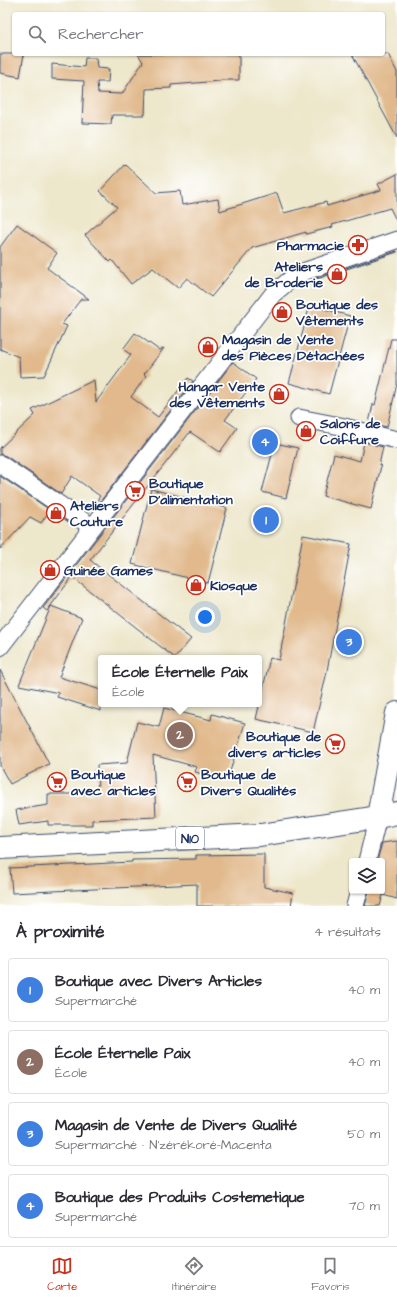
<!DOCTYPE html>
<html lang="fr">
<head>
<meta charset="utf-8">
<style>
	:root { --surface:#fff; --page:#f7f7f7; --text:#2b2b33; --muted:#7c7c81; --line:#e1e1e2; --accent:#c8321e }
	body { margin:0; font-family:"Architects Daughter",sans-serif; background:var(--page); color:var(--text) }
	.controls { position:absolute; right:12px; bottom:12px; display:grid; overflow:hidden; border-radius:4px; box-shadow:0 1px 3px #0004 }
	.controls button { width:36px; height:36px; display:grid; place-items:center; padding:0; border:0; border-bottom:1px solid var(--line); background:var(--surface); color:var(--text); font:20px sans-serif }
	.you { position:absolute; left:205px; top:617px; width:14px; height:14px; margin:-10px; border:3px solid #fff; border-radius:50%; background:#1a73e8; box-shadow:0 0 0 6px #1a73e833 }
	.badge { display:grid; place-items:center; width:26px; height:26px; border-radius:50%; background:var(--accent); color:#fff; font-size:13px; font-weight:700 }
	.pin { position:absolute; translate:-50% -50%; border:2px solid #fff; box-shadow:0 1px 4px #0006 }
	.popup { position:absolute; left:98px; top:655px; width:164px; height:52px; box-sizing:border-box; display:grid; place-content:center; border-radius:4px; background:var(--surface); filter:drop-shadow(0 1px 3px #0005); font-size:13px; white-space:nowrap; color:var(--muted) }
	.popup b { font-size:15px; color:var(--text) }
	.popup::after { content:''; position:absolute; left:50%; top:100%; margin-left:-8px; border:8px solid transparent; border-top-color:var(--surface) }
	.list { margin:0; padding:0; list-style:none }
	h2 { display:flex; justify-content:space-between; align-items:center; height:52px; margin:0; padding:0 16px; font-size:17px }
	h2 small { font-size:13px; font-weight:400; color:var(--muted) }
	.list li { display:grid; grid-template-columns:26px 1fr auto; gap:12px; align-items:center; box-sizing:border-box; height:64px; margin:0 8px 8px; padding:0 8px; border:1px solid var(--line); border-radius:4px }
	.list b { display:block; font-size:15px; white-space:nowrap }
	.list p { margin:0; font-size:13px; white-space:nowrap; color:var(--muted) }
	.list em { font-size:13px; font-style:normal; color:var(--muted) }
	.icon { flex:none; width:22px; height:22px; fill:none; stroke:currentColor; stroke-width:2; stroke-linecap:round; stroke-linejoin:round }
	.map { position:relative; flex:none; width:397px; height:906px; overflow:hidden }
	.search { position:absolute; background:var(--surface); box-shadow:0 1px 3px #0004; left:12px; right:12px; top:12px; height:44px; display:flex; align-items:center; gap:10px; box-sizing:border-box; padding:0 14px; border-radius:4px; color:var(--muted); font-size:15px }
	.sheet { height:340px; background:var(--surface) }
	nav { display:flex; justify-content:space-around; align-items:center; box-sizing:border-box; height:56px; border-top:1px solid var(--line); background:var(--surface); font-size:11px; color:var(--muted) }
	nav a { display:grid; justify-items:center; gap:2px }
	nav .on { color:var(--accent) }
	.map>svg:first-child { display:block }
</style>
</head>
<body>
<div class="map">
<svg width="397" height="906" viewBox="0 0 397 906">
	<rect width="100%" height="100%" fill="#fff"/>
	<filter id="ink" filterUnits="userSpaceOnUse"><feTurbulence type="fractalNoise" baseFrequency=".025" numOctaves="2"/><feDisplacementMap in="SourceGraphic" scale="8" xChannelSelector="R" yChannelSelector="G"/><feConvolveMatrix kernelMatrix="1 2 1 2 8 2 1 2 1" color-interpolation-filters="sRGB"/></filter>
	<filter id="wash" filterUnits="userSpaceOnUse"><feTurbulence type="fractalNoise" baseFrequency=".012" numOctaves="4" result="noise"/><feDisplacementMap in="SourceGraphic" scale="16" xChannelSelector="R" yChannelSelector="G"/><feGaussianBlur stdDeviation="0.9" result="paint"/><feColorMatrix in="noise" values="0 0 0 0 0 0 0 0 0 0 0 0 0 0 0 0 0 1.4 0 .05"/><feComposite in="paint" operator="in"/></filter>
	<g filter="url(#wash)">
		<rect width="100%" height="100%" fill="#ede7cb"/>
		<g id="blocks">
			<g fill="#e1b98c">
				<polygon points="0,54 24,54 20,77 0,73"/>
				<polygon points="138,54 239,54 239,80 220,80 220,81 171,85 171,88 146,89 145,115 112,115 111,124 82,123 84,81 52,79 52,64 84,67 85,58 96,58 97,68 109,69 108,82 97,82 98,93 122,94 143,62"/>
				<polygon points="352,54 388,54 397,72 397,138"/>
				<polygon points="125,164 156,193 180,191 182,205 218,199 220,211 277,193 284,213 326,202 327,206 381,190 378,184 397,174 397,222 390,208 332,225 333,227 306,234 306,232 252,248 211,297 187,278 178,288 153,268 131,284 112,260 110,262 85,235 117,207 100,191"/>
				<polygon points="17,224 57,253 47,268 89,299 81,299 62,324 67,326 44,376 20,377 19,357 0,349 0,247"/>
				<polygon points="397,251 397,252 317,279 316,278"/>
				<polygon points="310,305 350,316 329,394 289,383"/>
				<polygon points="135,333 159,350 164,348 144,374 146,376 131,397 158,417 188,378 193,381 96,507 94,505 100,496 72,476 61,494 6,456 0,454 0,448 35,415 32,410 94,380 96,402 131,355 123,349"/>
				<polygon points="391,339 397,339 397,384 387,427 369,423 373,404 375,405"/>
				<polygon points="233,362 256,379 225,420 237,428 220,452 190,432 90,560 191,639 175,658 72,577 47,611 43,608"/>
				<polygon points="364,442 383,447 379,465 381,466 371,509 323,496 334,454 360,461"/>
				<polygon points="275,443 298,448 286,498 262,492"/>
				<polygon points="0,476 50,510 41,523 30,517 0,549"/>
				<polygon points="151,489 227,508 208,583 132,564"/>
				<polygon points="303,535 351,544 326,676 313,732 256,719 270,658 279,660"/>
				<polygon points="51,606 82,618 59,677 101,690 101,711 57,697 59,693 19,685"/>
				<polygon points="0,670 49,764 10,784 0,766"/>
				<polygon points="164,708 211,720 212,714 245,723 227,781 195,772 197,767 153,755 156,817 92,820 92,825 48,825 48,821 19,825 16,810 48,805 48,794 98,794 97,765 127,763 137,722 159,727"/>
				<polygon points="397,841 397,899 383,895 380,906 365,906 369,891 382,891 382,861 377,861 382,843"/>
				<polygon points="264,854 264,887 293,893 291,906 197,906 197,884 12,893 10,868 132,862 132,860 196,859 196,855"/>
			</g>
		</g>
	</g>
	<g filter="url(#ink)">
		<use href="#blocks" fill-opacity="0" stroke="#3a4b6e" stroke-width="1"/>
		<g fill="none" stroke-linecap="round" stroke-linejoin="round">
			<defs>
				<g id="minor">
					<polyline points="299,418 340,426 397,440"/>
					<polyline points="0,464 92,527"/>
					<polyline points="0,647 273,294 297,274 397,240"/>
					<polyline points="367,861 378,817"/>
					<polyline points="355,906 359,891"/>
				</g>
				<polyline id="primary" points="0,848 260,835 378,817"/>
				<polyline id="trunk" points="397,713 378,817 397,813"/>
			</defs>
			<use href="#minor" stroke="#3a4b6e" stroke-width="19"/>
			<use href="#primary" stroke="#3a4b6e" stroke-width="24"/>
			<use href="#trunk" stroke="#3a4b6e" stroke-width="24"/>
			<use href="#minor" stroke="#fff" stroke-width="17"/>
			<use href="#primary" stroke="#fff" stroke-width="22"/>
			<use href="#trunk" stroke="#fff" stroke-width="22"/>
		</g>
	</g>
	<defs>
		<symbol id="pharmacy-ring" viewBox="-11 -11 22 22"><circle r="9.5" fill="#fff" stroke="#c8321e" stroke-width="1.5"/><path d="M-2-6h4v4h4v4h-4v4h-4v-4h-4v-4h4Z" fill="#c8321e"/></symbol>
		<symbol id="shop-ring" viewBox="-11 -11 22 22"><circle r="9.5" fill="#fff" stroke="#c8321e" stroke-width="1.5"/><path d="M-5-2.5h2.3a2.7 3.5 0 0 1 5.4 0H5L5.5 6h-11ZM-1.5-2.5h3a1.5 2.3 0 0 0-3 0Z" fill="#c8321e"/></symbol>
		<symbol id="supermarket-ring" viewBox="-11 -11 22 22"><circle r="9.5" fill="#fff" stroke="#c8321e" stroke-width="1.5"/><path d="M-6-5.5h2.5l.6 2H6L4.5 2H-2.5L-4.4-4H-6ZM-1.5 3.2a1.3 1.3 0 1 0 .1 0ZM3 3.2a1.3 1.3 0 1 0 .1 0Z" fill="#c8321e"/></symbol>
	</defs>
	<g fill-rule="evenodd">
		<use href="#pharmacy-ring" x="347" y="234" width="22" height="22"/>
		<use href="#shop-ring" x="326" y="263" width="22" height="22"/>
		<use href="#shop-ring" x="271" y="301" width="22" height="22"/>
		<use href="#shop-ring" x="197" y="336" width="22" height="22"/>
		<use href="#shop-ring" x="268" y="383" width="22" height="22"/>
		<use href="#shop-ring" x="295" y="420" width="22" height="22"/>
		<use href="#supermarket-ring" x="124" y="480" width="22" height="22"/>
		<use href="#shop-ring" x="45" y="502" width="22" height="22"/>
		<use href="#shop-ring" x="39" y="559" width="22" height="22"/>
		<use href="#shop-ring" x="185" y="574" width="22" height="22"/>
		<use href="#supermarket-ring" x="324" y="733" width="22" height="22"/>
		<use href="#supermarket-ring" x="46" y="771" width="22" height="22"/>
		<use href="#supermarket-ring" x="176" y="771" width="22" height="22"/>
	</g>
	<g text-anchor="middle" stroke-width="3.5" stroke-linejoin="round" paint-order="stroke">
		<rect fill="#fff" stroke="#5f6d8e" stroke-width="1" x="176" y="827" width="28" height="22" rx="3"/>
		<g font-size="13" font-weight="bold" fill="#1b2f5e">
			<text x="190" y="843">N10</text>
		</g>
		<g font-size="14" font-weight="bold" fill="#1b2f5e" stroke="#fff" text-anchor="start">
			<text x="344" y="250" text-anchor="end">Pharmacie</text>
			<text x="323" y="271" text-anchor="end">Ateliers<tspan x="323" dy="16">de Broderie</tspan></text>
			<text x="296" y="309">Boutique des<tspan x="296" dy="16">Vêtements</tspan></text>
			<text x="222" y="344">Magasin de Vente<tspan x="222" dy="16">des Pièces Détachées</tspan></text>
			<text x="265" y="391" text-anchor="end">Hangar Vente<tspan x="265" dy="16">des Vêtements</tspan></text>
			<text x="320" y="428">Salons de<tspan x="320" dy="16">Coiffure</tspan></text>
			<text x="149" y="488">Boutique<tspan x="149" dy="16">D'alimentation</tspan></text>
			<text x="70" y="510">Ateliers<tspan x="70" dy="16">Couture</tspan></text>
			<text x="64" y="575">Guinée Games</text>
			<text x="210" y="590">Kiosque</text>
			<text x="321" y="741" text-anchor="end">Boutique de<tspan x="321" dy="16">divers articles</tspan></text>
			<text x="71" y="779">Boutique<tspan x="71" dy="16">avec articles</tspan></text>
			<text x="201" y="779">Boutique de<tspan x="201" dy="16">Divers Qualités</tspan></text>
		</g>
	</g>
</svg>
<div class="controls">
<button><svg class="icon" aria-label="layers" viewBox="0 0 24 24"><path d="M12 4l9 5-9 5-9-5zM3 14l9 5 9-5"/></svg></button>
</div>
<div class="you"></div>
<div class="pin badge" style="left:266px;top:520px;background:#3f7fe0">1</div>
<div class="pin badge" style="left:180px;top:735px;background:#8d6e63">2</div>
<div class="popup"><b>École Éternelle Paix</b>École</div>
<div class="pin badge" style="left:349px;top:642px;background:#3f7fe0">3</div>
<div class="pin badge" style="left:265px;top:442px;background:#3f7fe0">4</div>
<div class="search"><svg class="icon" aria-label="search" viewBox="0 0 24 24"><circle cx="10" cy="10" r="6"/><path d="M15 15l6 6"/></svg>Rechercher</div>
</div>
<section class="sheet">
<h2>À proximité<small>4 résultats</small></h2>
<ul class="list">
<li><span class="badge" style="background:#3f7fe0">1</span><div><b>Boutique avec Divers Articles</b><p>Supermarché</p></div><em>40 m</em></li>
<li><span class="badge" style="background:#8d6e63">2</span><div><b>École Éternelle Paix</b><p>École</p></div><em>40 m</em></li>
<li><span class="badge" style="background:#3f7fe0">3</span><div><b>Magasin de Vente de Divers Qualité</b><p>Supermarché · N'zérékoré-Macenta</p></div><em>50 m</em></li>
<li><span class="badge" style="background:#3f7fe0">4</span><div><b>Boutique des Produits Costemetique</b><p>Supermarché</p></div><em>70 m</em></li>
</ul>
</section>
<nav>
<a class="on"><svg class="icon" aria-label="map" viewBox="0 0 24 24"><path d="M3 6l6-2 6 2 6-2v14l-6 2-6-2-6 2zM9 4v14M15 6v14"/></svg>Carte</a>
<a><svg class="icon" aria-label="directions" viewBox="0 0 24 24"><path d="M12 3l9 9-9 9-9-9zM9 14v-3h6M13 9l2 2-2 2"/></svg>Itinéraire</a>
<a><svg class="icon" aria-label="saved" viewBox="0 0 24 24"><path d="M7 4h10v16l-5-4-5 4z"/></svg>Favoris</a>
</nav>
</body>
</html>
